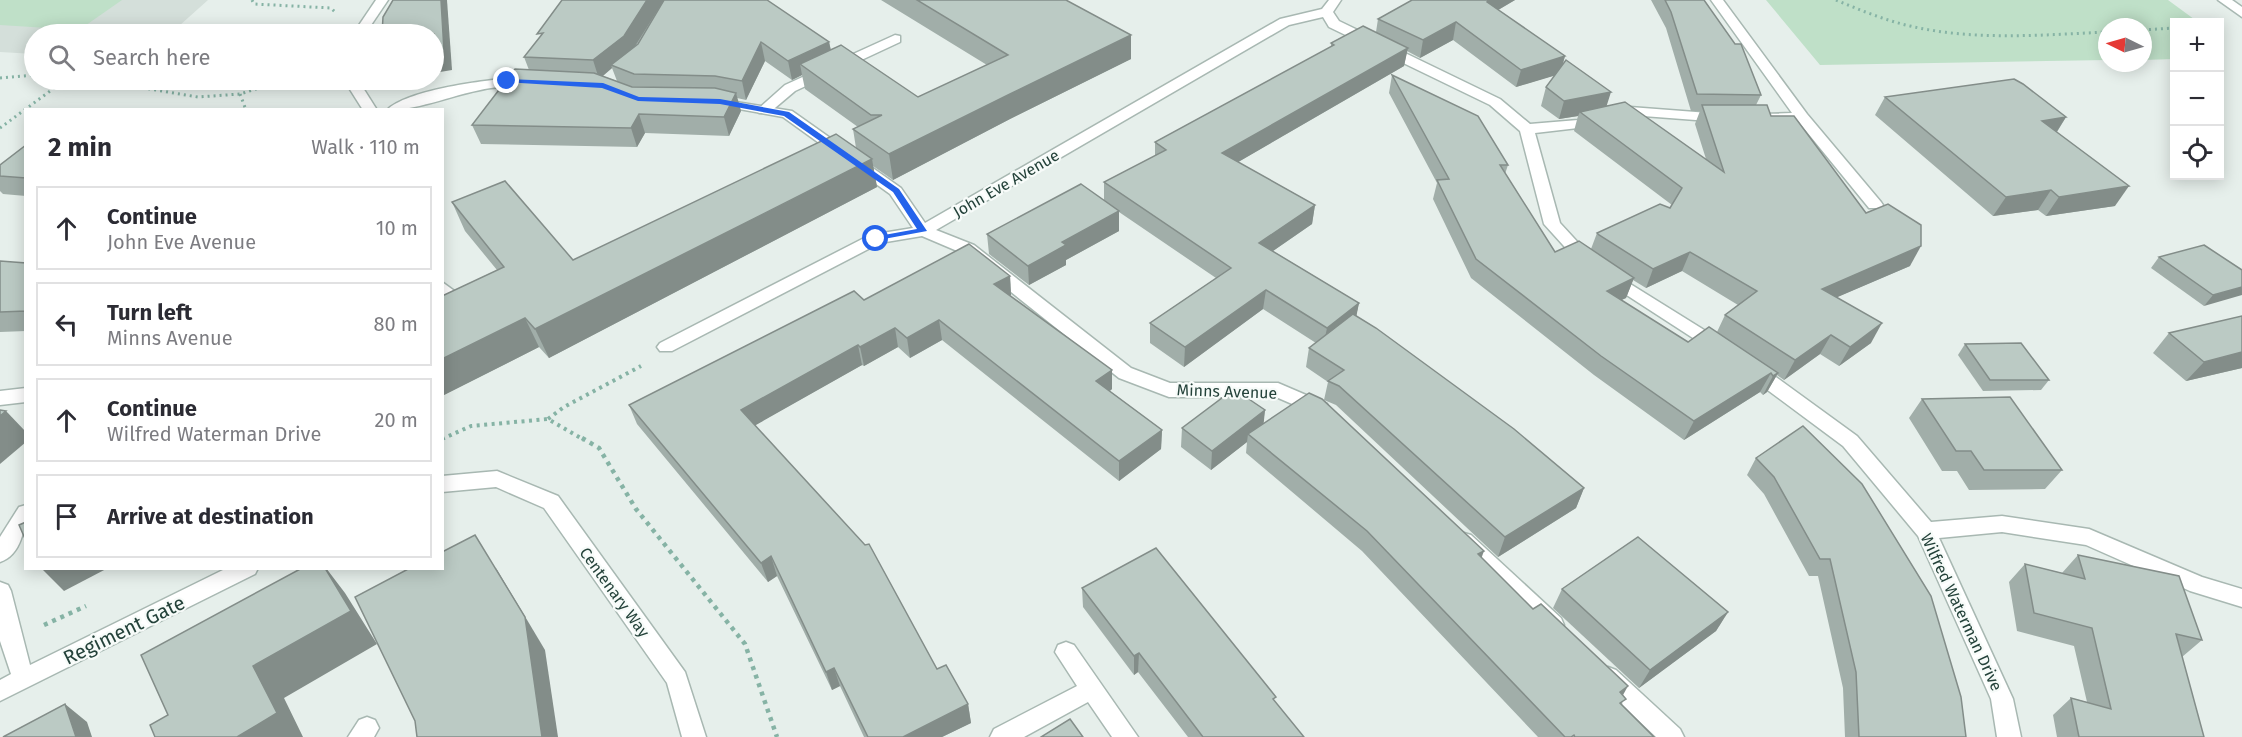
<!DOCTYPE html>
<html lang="en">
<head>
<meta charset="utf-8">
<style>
	:root { --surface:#fff; --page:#f2f2f3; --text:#2b2b33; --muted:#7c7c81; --line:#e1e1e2 }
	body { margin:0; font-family:"Fira Sans",sans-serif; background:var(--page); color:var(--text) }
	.controls { position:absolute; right:18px; top:18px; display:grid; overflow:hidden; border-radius:0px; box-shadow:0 3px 15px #0003 }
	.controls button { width:54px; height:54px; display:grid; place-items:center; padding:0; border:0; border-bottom:2px solid var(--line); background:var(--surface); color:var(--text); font:30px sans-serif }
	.compass { position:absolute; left:2098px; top:18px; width:54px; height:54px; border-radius:50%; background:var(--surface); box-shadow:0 3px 15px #0003; rotate:275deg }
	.stop { position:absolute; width:18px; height:18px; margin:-14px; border:4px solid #2563eb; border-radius:50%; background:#fff }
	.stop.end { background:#2563eb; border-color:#fff; box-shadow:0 2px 6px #0008 }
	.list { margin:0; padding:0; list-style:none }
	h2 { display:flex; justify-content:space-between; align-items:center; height:78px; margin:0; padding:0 24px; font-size:26px }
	h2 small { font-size:20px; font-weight:400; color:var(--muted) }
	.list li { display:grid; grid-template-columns:39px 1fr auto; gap:18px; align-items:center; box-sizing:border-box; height:84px; margin:0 12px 12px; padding:0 12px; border:2px solid var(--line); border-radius:0px }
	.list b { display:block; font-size:22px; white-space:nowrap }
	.list p { margin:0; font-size:20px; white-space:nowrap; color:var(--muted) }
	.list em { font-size:20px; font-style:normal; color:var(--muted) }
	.icon { flex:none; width:33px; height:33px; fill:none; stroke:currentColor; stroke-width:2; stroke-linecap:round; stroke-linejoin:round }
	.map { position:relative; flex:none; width:2242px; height:737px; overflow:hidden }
	.search { position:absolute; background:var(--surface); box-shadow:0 3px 15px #0003; left:24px; top:24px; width:420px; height:66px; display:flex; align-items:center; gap:15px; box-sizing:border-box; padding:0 21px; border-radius:33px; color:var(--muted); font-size:22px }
	.panel { position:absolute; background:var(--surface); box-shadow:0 3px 15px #0003; left:24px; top:108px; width:420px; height:462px; border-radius:0px }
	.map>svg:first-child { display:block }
</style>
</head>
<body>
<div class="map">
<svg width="2242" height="737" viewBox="0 0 2242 737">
	<rect width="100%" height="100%" fill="#e6efeb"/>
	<polygon fill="#d4dfda" points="0,0 208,0 170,34 34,34 34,54 0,52"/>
	<g fill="#bfe0c8">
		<polygon points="0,0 122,0 79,30 0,25"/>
		<polygon points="1766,0 2168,0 2198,22 2174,22 2174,59 2143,60 2143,27 2107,27 2107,60 1820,65"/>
	</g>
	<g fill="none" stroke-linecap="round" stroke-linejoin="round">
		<defs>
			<g id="service">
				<polygon points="895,35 900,36 900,42 795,91 769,113 759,113 757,110 785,85"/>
				<polygon points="442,282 464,298 462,302 450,302 442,296"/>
			</g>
			<g id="minor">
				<polygon points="376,0 388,0 365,34 353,34"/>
				<polygon points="1329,0 1341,0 1333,12 1339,21 1500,99 1530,124 1578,120 1630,107 1722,114 1729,118 1722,122 1630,115 1578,128 1535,133 1560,223 1596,262 1588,267 1582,266 1544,224 1520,131 1490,105 1329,27 1323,17 1289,25 936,230 974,245 1131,368 1170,383 1278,383 1327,404 1329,409 1327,414 1320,416 1276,397 1169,397 1119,378 962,253 922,236 880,243 672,351 660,351 657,347 660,343 870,235 913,228 890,194 783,117 711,104 711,98 792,111 901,188 925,223 1280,19 1322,9"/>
				<polygon points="1711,0 1723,0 1807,114 1881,202 1883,205 1881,208 1869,208 1798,121 1765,120 1765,114 1792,113"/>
				<polygon points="2218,0 2232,0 2242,7 2242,17"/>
				<path d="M513,78H529L536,82C528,90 503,86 491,88C456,93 422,110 387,110C407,90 485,80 513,78Z"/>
				<polygon points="344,80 358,80 377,110 363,110"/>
				<polygon points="1611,272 1725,343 1728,347 1725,351 1713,351 1605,281 1603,277 1605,273"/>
				<polygon points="1752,363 1758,364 1857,436 1931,522 2002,516 2089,529 2202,577 2242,589 2242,607 2190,591 2086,545 2002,532 1939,538 2013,699 2021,737 1997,737 1991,699 1918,536 1843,446 1746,374 1743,369 1746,364"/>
				<polygon points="26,388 26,402 0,405 0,391"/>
				<polygon points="497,471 558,496 685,672 706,737 682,737 667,683 544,508 496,487 442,492 442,476"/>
				<path d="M26,505C26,525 22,555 0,562V537L19,507Z"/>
				<polygon points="1464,533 1471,535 1561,618 1564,625 1561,632 1553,634 1545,632 1457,547 1454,541 1457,535"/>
				<polygon points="227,568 258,568 255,574 0,701 0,680 11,674 0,641 0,582 8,585 11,591 30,665"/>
				<polygon points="1066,642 1074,645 1138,737 1112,737 1088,702 1024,737 990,737 994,729 1077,686 1055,652 1058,645"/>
				<polygon points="1608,667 1616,670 1680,729 1684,737 1656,737 1600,684 1597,677 1600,670"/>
				<polygon points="367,717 375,720 379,728 374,737 348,737 359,720"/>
			</g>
		</defs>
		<use href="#service" stroke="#a8b8b2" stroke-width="3"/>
		<use href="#minor" stroke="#a8b8b2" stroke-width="3"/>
		<g stroke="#86b3a5" stroke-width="3" stroke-dasharray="2 4" stroke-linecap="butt">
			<polyline points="252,0 254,4 331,8 336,13"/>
			<path d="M1836,0C1860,10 1884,20 1910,26C1974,41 2042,35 2107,32"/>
			<polyline points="2143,30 2174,28"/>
			<polyline points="0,78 34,75"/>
			<polyline points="95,80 198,97 240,94 285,80"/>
			<polyline points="240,94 246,110"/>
			<polyline points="0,128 65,80"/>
		</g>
		<g stroke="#86b3a5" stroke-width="4" stroke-dasharray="3 4.5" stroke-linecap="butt">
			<polyline points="548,419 564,407 641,366"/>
			<polyline points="442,439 471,426 548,419 584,440"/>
		</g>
		<g stroke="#86b3a5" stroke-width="4.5" stroke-dasharray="4 5" stroke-linecap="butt">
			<polyline points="582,438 599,448 636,509 745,644 777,737"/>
			<polyline points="44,625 86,606"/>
		</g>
		<use href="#service" fill="#fff" fill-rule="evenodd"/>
		<use href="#minor" fill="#fff" fill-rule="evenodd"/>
	</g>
	<g fill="#a1aea9" fill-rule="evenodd">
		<path d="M664,0L636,46L638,44L829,42L831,50L918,97L987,65L881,0H1066L1131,35V59L1010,119L893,180L873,166L877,187L549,358L539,347L442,396V296L497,270L465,231L452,202L573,260L856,148L853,129L858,127L805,89L802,75L792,80L765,61L746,100L737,98L741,111L729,136L645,133L637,147L481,144L472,125L529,70L524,57ZM612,68L617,81L603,76Z"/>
		<path d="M1412,0H1515L1498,10L1565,56L1562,66L1607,106L1706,159L1695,124L1700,111H1691L1666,28L1651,0H1704L1761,95L1756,105L1771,116L1866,213L1910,266L1837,297L1871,343L1839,366L1820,354L1784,380L1777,375L1767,392L1763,395L1760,392L1684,440L1594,375L1471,278L1433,199L1437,183L1389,93L1392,75L1508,165L1505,174L1555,252L1591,249L1597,233L1670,208L1672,205L1574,131L1578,116L1559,119L1541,106L1546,87L1555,75L1516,87L1453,40L1420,58L1407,51L1404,66L1238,162L1315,205L1312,224L1273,251L1359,303L1356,316L1584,488L1576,508L1498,557L1336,405L1324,400L1328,382L1306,367L1309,348L1316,343L1263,309L1184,367L1150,343V323L1216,278L1119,212V231L1066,260V265L1029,285L989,254L987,234L1104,200V182L1155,156V142L1331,47V43L1376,32L1378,19ZM1682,271L1738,305L1725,315L1717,332L1688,342L1621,300L1626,298L1633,280L1646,288Z"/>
		<polygon points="1885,97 2066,117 2057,132 2115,206 2046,216 2038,210 1993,216 1875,115"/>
		<polygon points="26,145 26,196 3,194 0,191 0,165"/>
		<polygon points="2159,257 2242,270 2204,306 2151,268"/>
		<polygon points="0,261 26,263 26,331 0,332"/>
		<polygon points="1010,276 1011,295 1010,296 1112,370 1112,389 1110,391 1162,430 1161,449 1119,481 942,340 910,358 898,347 864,366 862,365 755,425 937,669 968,704 971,723 942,737 864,737 840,686 832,690 777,576 768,582 637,424 629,405 864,300"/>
		<polygon points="2242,316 2242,368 2186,381 2153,353 2169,333"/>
		<polygon points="1965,344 2049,380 2041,390 1983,391 1958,355"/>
		<polygon points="1922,399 2062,470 2045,489 1969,490 1957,471 1942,471 1909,418"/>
		<polygon points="1265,410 1263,423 1481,558 1623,696 1622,706 1654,737 1538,737 1362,551 1246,453 1247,442 1211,470 1181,447 1182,428"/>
		<polygon points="1803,426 1966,737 1845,737 1843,688 1818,576 1809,576 1764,494 1747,475 1756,458"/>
		<polygon points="2078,555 2202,640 2182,657 2204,737 2057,737 2053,715 2071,698 2087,702 2074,646 2017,631 2009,582 2025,564 2062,573"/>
		<polygon points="1082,588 1275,702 1304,737 1188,737 1138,672 1134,675 1083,607"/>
		<polygon points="1562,589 1728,612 1716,631 1639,688 1553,608"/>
	</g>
	<g fill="#838d89">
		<polygon points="441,0 447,0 452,70 434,73 434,53"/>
		<polygon points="647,0 664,0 630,54 611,65 612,68 599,79 593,60"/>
		<polygon points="1489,0 1515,0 1483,19 1487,2"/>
		<polygon points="1456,22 1453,40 1420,58 1423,40"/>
		<polygon points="1131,35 1131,59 1010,119 893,180 889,154 1008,95"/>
		<polygon points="761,42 765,61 746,100 742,81"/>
		<polygon points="829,42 833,61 800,64 802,75 792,80 788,61"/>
		<polygon points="1408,48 1404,66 1221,172 1222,153"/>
		<polygon points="1565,56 1560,74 1516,87 1521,70"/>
		<polygon points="389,80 401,80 390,82"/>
		<polygon points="1611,92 1605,111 1580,112 1578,116 1559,119 1564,101"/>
		<polygon points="736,93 741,111 729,136 724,117"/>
		<polygon points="639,114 645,133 637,147 631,128"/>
		<polygon points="2066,117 2054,136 2042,121"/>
		<polygon points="872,159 877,187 549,358 535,329"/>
		<polygon points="2129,186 2115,206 2046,216 2059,197"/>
		<polygon points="2051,190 2038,210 1993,216 2006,197"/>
		<polygon points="1315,205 1312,224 1257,262 1259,243"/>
		<polygon points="1119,211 1119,231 1066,260 1066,265 1029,285 1028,266 1062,242"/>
		<polygon points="1921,246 1910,266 1812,308 1822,289"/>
		<polygon points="1690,252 1682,271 1646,288 1653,269"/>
		<polygon points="1010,276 1011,295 996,304 994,284"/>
		<polygon points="1634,278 1626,298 1600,310 1607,291"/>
		<polygon points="2242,287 2242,295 2204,306 2213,295"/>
		<polygon points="1266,290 1263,309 1184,367 1185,347"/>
		<polygon points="1359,303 1355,323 1323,347 1327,328"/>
		<polygon points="525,318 539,347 442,396 442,359"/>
		<polygon points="939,320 942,340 910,358 907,338"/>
		<polygon points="1882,323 1871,343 1839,366 1850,347"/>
		<polygon points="895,328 898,347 864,366 860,347"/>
		<polygon points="1831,335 1820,354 1784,380 1795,360"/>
		<polygon points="858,345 862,365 747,430 741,410"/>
		<polygon points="2242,352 2242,368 2186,381 2204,362"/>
		<polygon points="1112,370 1112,389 1097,400 1096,381"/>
		<polygon points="1771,373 1760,392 1684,440 1694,421"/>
		<polygon points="1778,373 1767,392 1763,395 1773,376"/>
		<polygon points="1265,410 1263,430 1248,434 1247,442 1211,470 1212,451"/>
		<polygon points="6,411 26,432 26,442 0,464 0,416"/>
		<polygon points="1162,430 1161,449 1119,481 1119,461"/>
		<polygon points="1584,488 1576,508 1498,557 1505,537"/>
		<polygon points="1484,551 1477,570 1478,554"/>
		<polygon points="771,556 777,576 768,582 761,563"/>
		<polygon points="41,568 108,568 64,591"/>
		<polygon points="325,568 326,568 345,593 377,644 284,698 303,737 237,737 253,666"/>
		<polygon points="496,568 545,650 558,737 542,737"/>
		<polygon points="1728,612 1716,631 1639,688 1650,670"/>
		<polygon points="1139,653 1138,672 1134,675 1134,656"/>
		<polygon points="834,668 840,686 832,690 826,672"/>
		<polygon points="1628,686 1618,704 1620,692"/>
		<polygon points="65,704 87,722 92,737 76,737"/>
		<polygon points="968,704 971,723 942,737 903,737"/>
	</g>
	<g fill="#bbcac4" stroke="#838d89" stroke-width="1.5">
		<polygon points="393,0 441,0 444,51 434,53 434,34 382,34 383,17"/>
		<polygon points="562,0 647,0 624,36 593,60 524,57 543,33 537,34"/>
		<polygon points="664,0 767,0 829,42 788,61 761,42 742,81 715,76 634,74 611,65 638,44"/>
		<polygon points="917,0 1066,0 1131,35 1008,95 889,154 853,129 882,115 871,115 800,64 841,45 918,97 1008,55"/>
		<polygon points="1412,0 1489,0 1487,2 1565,56 1521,70 1456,22 1423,40 1378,19"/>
		<polygon points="1665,0 1704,0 1735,44 1741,44 1761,95 1697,94 1671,12"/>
		<polygon points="1363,26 1408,48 1222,153 1315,205 1259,243 1359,303 1327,328 1266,290 1185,347 1150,323 1231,268 1104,182 1166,150 1155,142 1334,45 1331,43"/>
		<polygon points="1566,60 1611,92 1564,101 1546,87"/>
		<polygon points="515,69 594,73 632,87 715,88 736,93 724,117 639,114 631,128 472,125"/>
		<polygon points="1392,75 1478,116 1508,165 1500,165 1555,252 1579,241 1634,278 1607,291 1688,342 1709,327 1778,373 1773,376 1771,373 1694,421 1601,356 1476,259 1437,180 1449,179"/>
		<polygon points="2014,79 2023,84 2066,117 2042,121 2129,186 2059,197 2051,190 2006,197 1885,97"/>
		<polygon points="1625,102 1724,172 1702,105 1767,105 1771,116 1794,116 1866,213 1888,204 1921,225 1921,246 1822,289 1882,323 1850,347 1831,335 1795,360 1725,315 1757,291 1690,252 1653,269 1599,235 1597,233 1660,204 1670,208 1682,188 1580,112"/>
		<polygon points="836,134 872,159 535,329 525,318 442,359 442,296 504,267 452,202 505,181 573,260"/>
		<polygon points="26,145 26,178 0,176 0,165"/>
		<polygon points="1081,184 1119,211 1062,242 1066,245 1028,266 987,234"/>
		<polygon points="969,244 1010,276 994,284 1112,370 1096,381 1162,430 1119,461 939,320 907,338 895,328 860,347 858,345 741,410 865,545 869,544 937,669 946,665 968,704 903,737 868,737 834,668 826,672 771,556 761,563 629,405 854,291 864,300"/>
		<polygon points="2204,245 2242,270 2242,287 2213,295 2159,257"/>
		<polygon points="0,261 26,263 26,311 0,312"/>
		<polygon points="1353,314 1376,328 1514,429 1584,488 1505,537 1339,386 1328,381 1344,370 1309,348"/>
		<polygon points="2242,316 2242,352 2204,362 2169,333"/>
		<polygon points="2021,343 2049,380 1990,380 1965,344"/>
		<polygon points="1234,389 1265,410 1212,451 1182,428"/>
		<polygon points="1309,393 1322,399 1484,551 1478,554 1533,609 1541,604 1628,686 1620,692 1626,699 1620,703 1654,737 1575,737 1574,735 1571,737 1565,737 1367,531 1248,434"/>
		<polygon points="2010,397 2062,470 1984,470 1971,451 1956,451 1922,399"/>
		<polygon points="0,410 6,411 0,416"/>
		<polygon points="1803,426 1862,484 1931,596 1961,697 1966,737 1859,737 1856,672 1830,559 1820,559 1774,477 1756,458"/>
		<polygon points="26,522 26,541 19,525"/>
		<polygon points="475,535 525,617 542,737 417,737 415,721 355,597 410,568 442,568 442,552"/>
		<polygon points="1638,537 1728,612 1650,670 1562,589"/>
		<polygon points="1156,548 1276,697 1273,699 1304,737 1203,737 1139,653 1134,656 1082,588"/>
		<polygon points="2078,555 2179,576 2202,640 2176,634 2204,737 2079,737 2071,698 2111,709 2092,628 2034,613 2025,564 2085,579"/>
		<polygon points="302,568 325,568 351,611 253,666 277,713 237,737 155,737 150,725 168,715 141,655"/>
		<polygon points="65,704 76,737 3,737"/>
		<polygon points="1070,719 1083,737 1041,737"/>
	</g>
	<polygon fill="#2563eb" points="507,79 603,83 639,97 720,99 789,112 899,189 927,231 873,241 873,237 917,229 893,192 784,116 720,104 638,101 602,88 504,82"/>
	<g text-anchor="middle" stroke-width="4.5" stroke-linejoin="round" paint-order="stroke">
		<g font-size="16" fill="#24423a" stroke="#f7fbf9">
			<text transform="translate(1006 183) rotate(-30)" y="6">John Eve Avenue</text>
			<text transform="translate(1227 391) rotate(2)" y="6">Minns Avenue</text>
			<text transform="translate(615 592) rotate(54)" y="6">Centenary Way</text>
			<text transform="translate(1962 612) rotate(65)" y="6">Wilfred Waterman Drive</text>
		</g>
		<g font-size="20" fill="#24423a" stroke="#f7fbf9">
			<text transform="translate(124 630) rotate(-26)" y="7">Regiment Gate</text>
		</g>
	</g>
</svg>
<div class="controls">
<button>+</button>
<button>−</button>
<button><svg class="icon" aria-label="locate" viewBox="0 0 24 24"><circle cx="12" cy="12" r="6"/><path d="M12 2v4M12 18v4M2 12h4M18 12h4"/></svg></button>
</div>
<svg class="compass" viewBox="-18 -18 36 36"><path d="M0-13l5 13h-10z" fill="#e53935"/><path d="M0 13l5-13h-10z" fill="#7c7c81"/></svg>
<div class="stop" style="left:876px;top:239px"></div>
<div class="stop end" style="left:507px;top:81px"></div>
<div class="search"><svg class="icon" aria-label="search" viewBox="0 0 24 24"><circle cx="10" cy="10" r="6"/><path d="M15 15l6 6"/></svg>Search here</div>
<section class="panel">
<h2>2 min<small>Walk · 110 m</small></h2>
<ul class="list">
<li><svg class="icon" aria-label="ahead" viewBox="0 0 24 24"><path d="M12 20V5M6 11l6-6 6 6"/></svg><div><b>Continue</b><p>John Eve Avenue</p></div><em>10 m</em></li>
<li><svg class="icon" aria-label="left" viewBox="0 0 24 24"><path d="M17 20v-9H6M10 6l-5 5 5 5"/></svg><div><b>Turn left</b><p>Minns Avenue</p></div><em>80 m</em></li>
<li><svg class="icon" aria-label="ahead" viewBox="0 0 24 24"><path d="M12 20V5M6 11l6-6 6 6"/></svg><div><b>Continue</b><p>Wilfred Waterman Drive</p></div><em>20 m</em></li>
<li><svg class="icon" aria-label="arrive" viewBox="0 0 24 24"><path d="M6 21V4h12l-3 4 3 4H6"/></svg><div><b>Arrive at destination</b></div></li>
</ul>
</section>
</div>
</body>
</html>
